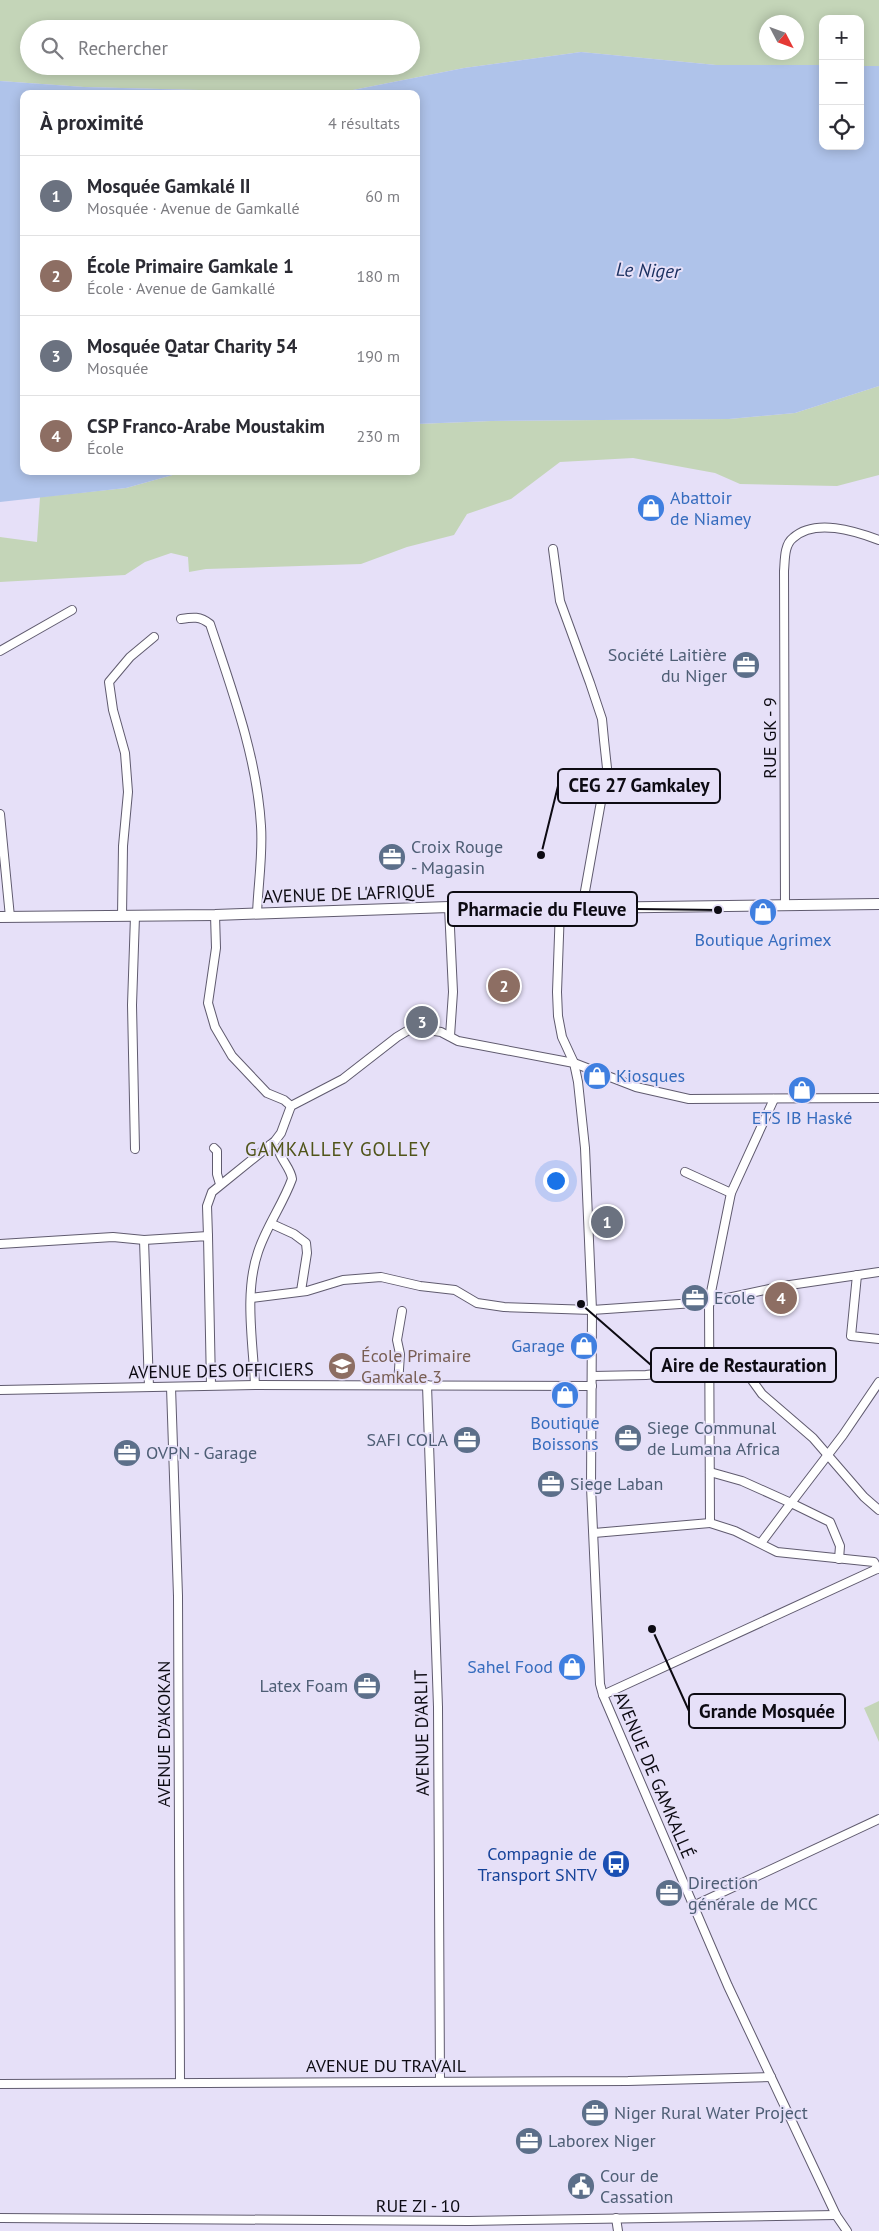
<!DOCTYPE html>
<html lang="fr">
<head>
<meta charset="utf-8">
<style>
	:root { --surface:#fff; --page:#f2f2f3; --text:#2b2b33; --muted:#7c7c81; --line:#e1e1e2; --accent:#616604 }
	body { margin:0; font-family:"PT Sans",sans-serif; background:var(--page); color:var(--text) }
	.controls { position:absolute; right:15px; top:15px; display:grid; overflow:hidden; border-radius:10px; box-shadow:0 2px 12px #0003 }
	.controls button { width:45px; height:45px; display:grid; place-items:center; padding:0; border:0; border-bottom:1px solid var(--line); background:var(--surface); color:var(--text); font:25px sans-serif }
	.compass { position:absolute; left:759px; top:15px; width:45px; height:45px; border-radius:50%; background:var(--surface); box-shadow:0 2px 12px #0003; rotate:131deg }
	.you { position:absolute; left:555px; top:1180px; width:18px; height:18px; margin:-12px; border:4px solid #fff; border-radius:50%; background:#1a73e8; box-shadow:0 0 0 8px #1a73e833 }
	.badge { display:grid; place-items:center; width:32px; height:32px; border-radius:50%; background:var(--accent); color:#fff; font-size:16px; font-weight:700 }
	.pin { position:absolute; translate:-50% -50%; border:2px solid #fff; box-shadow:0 1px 5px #0006 }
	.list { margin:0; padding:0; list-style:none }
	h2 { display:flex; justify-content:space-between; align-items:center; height:65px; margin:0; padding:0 20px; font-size:21px }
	h2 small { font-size:16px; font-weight:400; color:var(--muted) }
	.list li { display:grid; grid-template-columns:32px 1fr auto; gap:15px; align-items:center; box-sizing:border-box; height:80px; padding:0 20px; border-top:1px solid var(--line) }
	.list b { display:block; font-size:19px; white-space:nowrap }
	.list p { margin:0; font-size:16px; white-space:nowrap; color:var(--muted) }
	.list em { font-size:16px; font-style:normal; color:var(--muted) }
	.icon { flex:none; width:28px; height:28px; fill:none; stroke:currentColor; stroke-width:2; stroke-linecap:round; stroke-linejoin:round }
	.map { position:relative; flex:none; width:879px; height:2231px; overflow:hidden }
	.search { position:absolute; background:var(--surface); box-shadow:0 2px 12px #0003; left:20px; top:20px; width:400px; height:55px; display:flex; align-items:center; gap:12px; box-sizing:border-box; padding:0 18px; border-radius:28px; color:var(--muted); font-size:19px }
	.panel { position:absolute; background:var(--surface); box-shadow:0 2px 12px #0003; left:20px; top:90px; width:400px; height:385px; border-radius:10px }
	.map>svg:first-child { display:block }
</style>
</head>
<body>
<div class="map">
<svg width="879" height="2231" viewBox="0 0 879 2231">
	<rect width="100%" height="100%" fill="#e6e0f8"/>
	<g fill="#c4d5b8" fill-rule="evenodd">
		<path d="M0,0H879V66H860V19H823V65H716L581,52L464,68L353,90L237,91L84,87L0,81ZM766,22H796V52H766ZM29,29H411V66H29Z"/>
		<polygon points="879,386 879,475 837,486 740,484 715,473 633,458 560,462 511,499 467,514 454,535 407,547 361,564 206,569 189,572 188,557 171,553 145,562 125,575 0,582 0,537 37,542 40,497 126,488 187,471 416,471 416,424 491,421 729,419 795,413"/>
		<polygon points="879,1701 879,1742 864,1708"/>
	</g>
	<polygon fill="#afc3ea" points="581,52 716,65 823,65 823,146 860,146 860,66 879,66 879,386 795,413 729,419 491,421 416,424 416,94 24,94 24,471 187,471 126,488 0,502 0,81 84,87 237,91 353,90 464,68"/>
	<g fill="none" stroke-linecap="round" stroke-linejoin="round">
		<defs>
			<g id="minor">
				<polyline points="553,549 560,601 590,683 602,719 604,740 607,768 582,908"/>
				<path d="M181,619C193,617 200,616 210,624C232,690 257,757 261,826C263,855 258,885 257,914"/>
				<polyline points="0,651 72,610"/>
				<polyline points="0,814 10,917"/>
				<path d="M785,906L784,571C785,560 784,545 793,538C815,518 855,531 879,540"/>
				<polyline points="449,907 453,992 450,1036"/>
				<polyline points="560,908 557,992 558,1016 562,1037 574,1063 578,1082 585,1148 592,1310 591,1487 600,1684 603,1695 728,1986 836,2215 847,2231"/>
				<polyline points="215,915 216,948 208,1003 215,1027 232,1056 267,1093 284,1100 291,1106"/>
				<polyline points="122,916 123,846 128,792 125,753 113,710 109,682 130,657 154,637"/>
				<polyline points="774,1099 731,1193 709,1302 710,1523 735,1531 777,1552 874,1562 878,1569"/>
				<polyline points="214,1148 217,1151 217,1174 220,1184"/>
				<polyline points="135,1149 132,1005 135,916"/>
				<polyline points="685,1172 731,1193"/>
				<polyline points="272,1224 294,1234 306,1243 307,1253 301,1291"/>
				<polyline points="208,1236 207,1206 212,1192 275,1141 281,1133 291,1106 343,1079 397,1037 407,1031 416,1028 441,1032 458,1041 574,1063 636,1087 689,1099 879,1098"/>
				<polyline points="144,1240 149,1387"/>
				<polyline points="0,1244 113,1237 144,1240 208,1236 211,1385"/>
				<polyline points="857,1275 851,1336 879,1339"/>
				<polyline points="251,1298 307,1291 343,1280 381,1277 420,1286 455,1290 477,1303 504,1307 592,1310 709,1302 783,1286 879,1272"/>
				<polyline points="709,1350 730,1359 749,1376 762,1394 813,1438 864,1497 879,1510"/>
				<polyline points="592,1376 646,1375 708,1368"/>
				<path d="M255,1385C253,1342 244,1293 258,1252C266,1227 283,1204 292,1179C291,1169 281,1160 278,1149L270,1145"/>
				<polyline points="398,1385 400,1354 397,1340 402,1311"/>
				<polyline points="427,1385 438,1707 440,2081"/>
				<polyline points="171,1387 178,1596 180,2082"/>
				<polyline points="0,1390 255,1385 592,1386"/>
				<polyline points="710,1472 742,1481 791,1503 843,1435 879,1382"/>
				<polyline points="594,1533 710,1523"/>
				<polyline points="761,1543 791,1503 830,1522 840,1546 839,1559"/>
				<polyline points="603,1695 879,1568"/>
				<polyline points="693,1906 879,1819"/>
				<polyline points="0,2084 628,2081 771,2077"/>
				<polyline points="0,2218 469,2221 836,2215"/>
				<polyline points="616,2218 618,2231"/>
			</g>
			<polyline id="major" points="0,917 215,915 449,907 582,908 879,904"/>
		</defs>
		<use href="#minor" stroke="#605b6f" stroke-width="10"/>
		<use href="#major" stroke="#605b6f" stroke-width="12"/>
		<use href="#minor" stroke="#fff" stroke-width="8"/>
		<use href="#major" stroke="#fff" stroke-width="10"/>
	</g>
	<defs>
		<symbol id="shop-disc" viewBox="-11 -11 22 22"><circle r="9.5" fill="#3f7fe0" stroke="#e6e0f8"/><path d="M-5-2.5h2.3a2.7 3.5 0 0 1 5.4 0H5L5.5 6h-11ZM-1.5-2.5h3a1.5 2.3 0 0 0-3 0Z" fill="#fff"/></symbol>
		<symbol id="office-disc" viewBox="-11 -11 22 22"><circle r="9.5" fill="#5c6f8a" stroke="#e6e0f8"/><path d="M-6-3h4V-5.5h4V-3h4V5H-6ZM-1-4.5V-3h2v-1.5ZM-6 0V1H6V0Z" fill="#fff"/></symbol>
		<symbol id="school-disc" viewBox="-11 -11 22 22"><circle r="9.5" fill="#8d6e63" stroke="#e6e0f8"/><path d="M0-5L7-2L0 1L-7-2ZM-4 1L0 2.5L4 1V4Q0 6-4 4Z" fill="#fff"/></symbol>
		<symbol id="bus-disc" viewBox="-11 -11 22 22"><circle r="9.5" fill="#1a4fb4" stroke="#e6e0f8"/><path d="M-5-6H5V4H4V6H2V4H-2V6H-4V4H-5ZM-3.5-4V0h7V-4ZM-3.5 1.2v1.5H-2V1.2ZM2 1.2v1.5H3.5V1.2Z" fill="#fff"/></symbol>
		<symbol id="civic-disc" viewBox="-11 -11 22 22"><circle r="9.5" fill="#5c6f8a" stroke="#e6e0f8"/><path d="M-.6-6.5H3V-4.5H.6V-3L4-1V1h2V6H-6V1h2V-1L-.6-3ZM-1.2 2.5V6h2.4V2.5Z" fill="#fff"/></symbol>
	</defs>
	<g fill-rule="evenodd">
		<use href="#shop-disc" x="635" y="492" width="32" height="32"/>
		<use href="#office-disc" x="730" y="649" width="32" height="32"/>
		<use href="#office-disc" x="376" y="841" width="32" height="32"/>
		<use href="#shop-disc" x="747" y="896" width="32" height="32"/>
		<use href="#shop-disc" x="581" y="1060" width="32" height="32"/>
		<use href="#shop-disc" x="786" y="1074" width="32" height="32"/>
		<use href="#office-disc" x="679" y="1282" width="32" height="32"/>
		<use href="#shop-disc" x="568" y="1330" width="32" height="32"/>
		<use href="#school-disc" x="326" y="1350" width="32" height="32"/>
		<use href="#shop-disc" x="549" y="1379" width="32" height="32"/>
		<use href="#office-disc" x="612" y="1422" width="32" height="32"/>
		<use href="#office-disc" x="451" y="1424" width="32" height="32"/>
		<use href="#office-disc" x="111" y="1437" width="32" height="32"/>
		<use href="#office-disc" x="535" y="1468" width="32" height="32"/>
		<use href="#shop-disc" x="556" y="1651" width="32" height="32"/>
		<use href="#office-disc" x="351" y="1670" width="32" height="32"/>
		<use href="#bus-disc" x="600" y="1848" width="32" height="32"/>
		<use href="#office-disc" x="653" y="1877" width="32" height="32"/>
		<use href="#office-disc" x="579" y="2097" width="32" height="32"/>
		<use href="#office-disc" x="513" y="2125" width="32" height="32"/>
		<use href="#civic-disc" x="565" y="2170" width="32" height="32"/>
	</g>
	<g text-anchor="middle" stroke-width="4" stroke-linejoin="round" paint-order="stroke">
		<g font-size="18" fill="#366cbe" stroke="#e6e0f8">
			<text x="670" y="504" text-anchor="start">Abattoir<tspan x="670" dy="21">de Niamey</tspan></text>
			<text x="763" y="946">Boutique Agrimex</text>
			<text x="616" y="1082" text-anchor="start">Kiosques</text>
			<text x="802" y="1124">ETS IB Haské</text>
			<text x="565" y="1352" text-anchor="end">Garage</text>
			<text x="565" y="1429">Boutique<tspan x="565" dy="21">Boissons</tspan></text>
			<text x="553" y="1673" text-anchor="end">Sahel Food</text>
		</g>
		<g font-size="18" fill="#4e5e75" stroke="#e6e0f8" text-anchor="start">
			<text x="727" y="661" text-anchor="end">Société Laitière<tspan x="727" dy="21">du Niger</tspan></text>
			<text x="411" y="853">Croix Rouge<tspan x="411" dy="21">- Magasin</tspan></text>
			<text x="714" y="1304">Ecole</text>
			<text x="647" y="1434">Siege Communal<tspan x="647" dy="21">de Lumana Africa</tspan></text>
			<text x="448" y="1446" text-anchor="end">SAFI COLA</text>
			<text x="146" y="1459">OVPN - Garage</text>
			<text x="570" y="1490">Siege Laban</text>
			<text x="348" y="1692" text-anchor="end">Latex Foam</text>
			<text x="688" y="1889">Direction<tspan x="688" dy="21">générale de MCC</tspan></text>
			<text x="614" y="2119">Niger Rural Water Project</text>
			<text x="548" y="2147">Laborex Niger</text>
			<text x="600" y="2182">Cour de<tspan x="600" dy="21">Cassation</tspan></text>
		</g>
		<g font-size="18" fill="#0d0b13" stroke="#e6e0f8">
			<text transform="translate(770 738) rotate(-90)" y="6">RUE GK - 9</text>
			<text transform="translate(349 894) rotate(-2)" y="6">AVENUE DE L'AFRIQUE</text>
			<text transform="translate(221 1371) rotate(-1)" y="6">AVENUE DES OFFICIERS</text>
			<text transform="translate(422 1733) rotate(-91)" y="6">AVENUE D'ARLIT</text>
			<text transform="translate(164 1734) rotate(-90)" y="6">AVENUE D'AKOKAN</text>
			<text transform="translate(654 1775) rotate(67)" y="6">AVENUE DE GAMKALLÉ</text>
			<text x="386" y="2072">AVENUE DU TRAVAIL</text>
			<text x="418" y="2212">RUE ZI - 10</text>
		</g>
		<g font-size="18" fill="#785e54" stroke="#e6e0f8" text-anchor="start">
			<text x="361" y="1362">École Primaire<tspan x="361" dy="21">Gamkale 3</tspan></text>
		</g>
		<g font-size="18" fill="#164399" stroke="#e6e0f8" text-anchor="end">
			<text x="597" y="1860">Compagnie de<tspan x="597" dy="21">Transport SNTV</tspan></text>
		</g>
		<g font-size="19" font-style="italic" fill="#1b3060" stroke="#e6e0f8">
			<text transform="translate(648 270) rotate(2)" y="7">Le Niger</text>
		</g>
		<g font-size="19" letter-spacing="1" fill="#505419" stroke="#e6e0f8">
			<text x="338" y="1156">GAMKALLEY GOLLEY</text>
		</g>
	</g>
	<path fill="none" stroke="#0d0b13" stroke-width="2" d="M541 855L558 786M718 910L637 909M581 1304L651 1365M652 1629L689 1711"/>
	<g fill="#0d0b13" stroke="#e6e0f8" stroke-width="2">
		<circle cx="541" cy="855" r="5"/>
		<circle cx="718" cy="910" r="5"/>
		<circle cx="581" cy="1304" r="5"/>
		<circle cx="652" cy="1629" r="5"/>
	</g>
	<g fill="#e6e0f8" stroke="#0d0b13" stroke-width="2">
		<rect x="558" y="769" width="162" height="34" rx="5"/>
		<rect x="448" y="892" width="189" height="34" rx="5"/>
		<rect x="651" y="1348" width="185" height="34" rx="5"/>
		<rect x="689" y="1694" width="156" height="34" rx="5"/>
	</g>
	<g font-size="19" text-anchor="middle" font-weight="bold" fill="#0d0b13">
		<text x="639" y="792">CEG 27 Gamkaley</text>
		<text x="542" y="916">Pharmacie du Fleuve</text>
		<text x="744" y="1372">Aire de Restauration</text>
		<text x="767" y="1718">Grande Mosquée</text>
	</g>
</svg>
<div class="controls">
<button>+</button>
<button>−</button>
<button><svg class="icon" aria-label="locate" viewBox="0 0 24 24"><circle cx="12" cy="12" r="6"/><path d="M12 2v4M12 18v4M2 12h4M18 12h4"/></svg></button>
</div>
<svg class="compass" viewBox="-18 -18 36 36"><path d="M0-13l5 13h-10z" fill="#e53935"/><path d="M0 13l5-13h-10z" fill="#7c7c81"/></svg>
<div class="you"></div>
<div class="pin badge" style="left:607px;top:1222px;background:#6b7280">1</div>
<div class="pin badge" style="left:504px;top:986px;background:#8d6e63">2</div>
<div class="pin badge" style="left:422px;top:1022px;background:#6b7280">3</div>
<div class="pin badge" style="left:781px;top:1298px;background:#8d6e63">4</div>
<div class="search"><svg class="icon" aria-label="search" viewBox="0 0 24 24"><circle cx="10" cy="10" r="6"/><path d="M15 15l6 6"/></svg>Rechercher</div>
<section class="panel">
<h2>À proximité<small>4 résultats</small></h2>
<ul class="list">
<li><span class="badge" style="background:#6b7280">1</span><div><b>Mosquée Gamkalé II</b><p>Mosquée · Avenue de Gamkallé</p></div><em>60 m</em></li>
<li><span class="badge" style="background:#8d6e63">2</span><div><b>École Primaire Gamkale 1</b><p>École · Avenue de Gamkallé</p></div><em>180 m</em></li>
<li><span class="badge" style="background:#6b7280">3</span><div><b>Mosquée Qatar Charity 54</b><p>Mosquée</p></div><em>190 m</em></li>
<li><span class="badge" style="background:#8d6e63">4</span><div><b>CSP Franco-Arabe Moustakim</b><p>École</p></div><em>230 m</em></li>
</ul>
</section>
</div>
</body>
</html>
